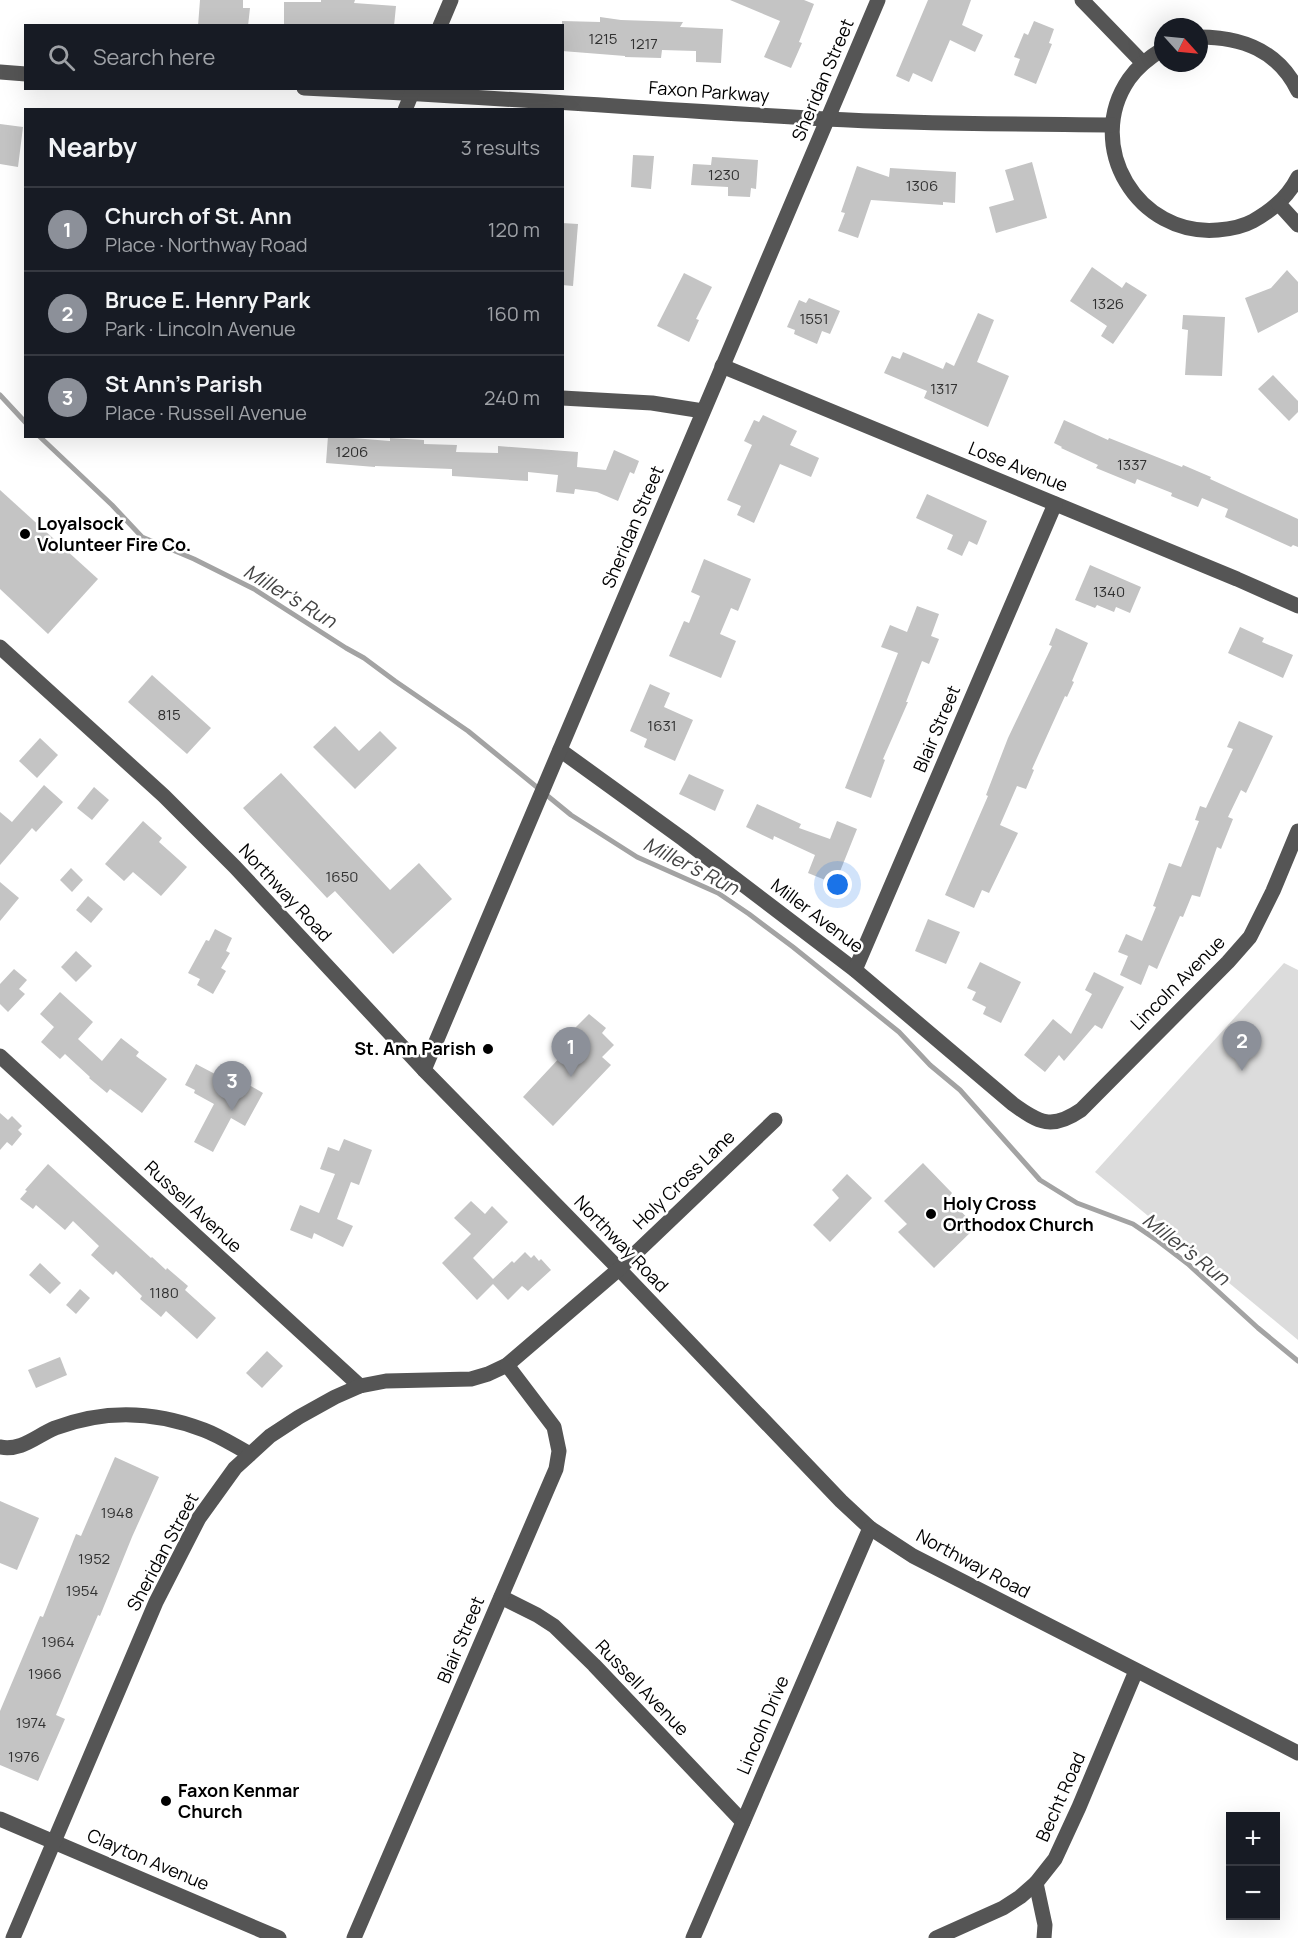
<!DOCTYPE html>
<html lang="en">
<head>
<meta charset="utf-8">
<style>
	:root { --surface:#171b24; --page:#242831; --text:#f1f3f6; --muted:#9ea1a6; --line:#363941; --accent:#8c9099 }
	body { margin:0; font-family:Manrope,sans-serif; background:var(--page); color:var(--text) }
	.controls { position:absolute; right:18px; bottom:18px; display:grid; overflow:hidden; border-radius:0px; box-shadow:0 6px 24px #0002 }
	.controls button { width:54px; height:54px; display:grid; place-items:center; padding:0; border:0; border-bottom:2px solid var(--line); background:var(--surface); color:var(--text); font:30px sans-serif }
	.compass { position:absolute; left:1154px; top:18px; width:54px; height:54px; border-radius:50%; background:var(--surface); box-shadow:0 6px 24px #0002; rotate:117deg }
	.you { position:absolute; left:838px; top:885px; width:21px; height:21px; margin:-15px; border:4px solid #fff; border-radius:50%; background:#1a73e8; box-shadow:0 0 0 9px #1a73e833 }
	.badge { display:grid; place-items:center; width:39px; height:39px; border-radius:50%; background:var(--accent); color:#fff; font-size:20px; font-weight:700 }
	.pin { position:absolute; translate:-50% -50px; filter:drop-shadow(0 2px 3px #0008) }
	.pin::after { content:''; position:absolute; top:32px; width:21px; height:18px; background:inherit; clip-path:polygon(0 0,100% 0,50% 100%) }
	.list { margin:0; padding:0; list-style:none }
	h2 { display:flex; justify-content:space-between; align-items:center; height:78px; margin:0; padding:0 24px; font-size:26px }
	h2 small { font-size:20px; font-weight:400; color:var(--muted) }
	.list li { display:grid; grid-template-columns:39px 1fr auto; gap:18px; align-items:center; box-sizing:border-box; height:84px; padding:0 24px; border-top:2px solid var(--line) }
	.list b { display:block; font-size:22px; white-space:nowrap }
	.list p { margin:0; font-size:20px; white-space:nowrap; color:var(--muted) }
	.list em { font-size:20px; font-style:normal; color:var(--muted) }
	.icon { flex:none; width:33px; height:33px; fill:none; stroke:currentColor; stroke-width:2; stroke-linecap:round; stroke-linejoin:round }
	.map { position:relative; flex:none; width:1298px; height:1938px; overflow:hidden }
	.search { position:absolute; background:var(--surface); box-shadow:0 6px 24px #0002; left:24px; top:24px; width:540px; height:66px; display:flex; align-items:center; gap:15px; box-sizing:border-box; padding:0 21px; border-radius:0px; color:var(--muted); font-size:22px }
	.panel { position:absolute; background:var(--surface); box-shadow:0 6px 24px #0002; left:24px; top:108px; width:540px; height:330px; border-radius:0px }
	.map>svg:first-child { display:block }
</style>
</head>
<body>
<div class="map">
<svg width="1298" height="1938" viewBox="0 0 1298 1938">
	<rect width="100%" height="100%" fill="#fff"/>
	<polygon fill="#dcdcdc" points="1284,963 1298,970 1298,1340 1095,1172"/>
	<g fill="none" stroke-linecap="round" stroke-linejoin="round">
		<g stroke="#a3a3a3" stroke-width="5">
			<polyline points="0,395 26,423"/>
			<polyline points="39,436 112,505 142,537 194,559 254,589 346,648 364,658 395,681 468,731 571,815 637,857 718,893 749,914 793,947 899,1032 930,1065 960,1090 1040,1180 1077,1203 1133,1224 1158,1241 1188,1264 1258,1328 1298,1361"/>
		</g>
	</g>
	<g fill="#c4c4c4">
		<polygon points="200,0 243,0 243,8 250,8 248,26 198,26"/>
		<polygon points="321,0 355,0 354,3 396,6 394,26 284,26 284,2 321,2"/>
		<polygon points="730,0 804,0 814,4 799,42 802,43 791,68 764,57 780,21"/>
		<polygon points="928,0 971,0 962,25 983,35 975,52 950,40 932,82 913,73 909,82 896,76"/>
		<polygon points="600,17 621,20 683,22 680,27 723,29 721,63 696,62 696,51 662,50 661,58 625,57 625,56 562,51 562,21 600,22"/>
		<polygon points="1034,21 1054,29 1049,43 1052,44 1036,84 1014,75 1020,59 1014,57 1024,33 1028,35"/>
		<polygon points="0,124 23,127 18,167 0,164"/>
		<polygon points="633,155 654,156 651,189 631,187"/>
		<polygon points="712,157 758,160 756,189 751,188 750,197 728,196 728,187 691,185 693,164 711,165"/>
		<polygon points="1032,162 1047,218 996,233 989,207 1014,200 1005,170"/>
		<polygon points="857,166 889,177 890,168 956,172 955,203 943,202 943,205 871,200 858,238 838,231 845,213 841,212"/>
		<polygon points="562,223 578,224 573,286 562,285"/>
		<polygon points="1092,267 1122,288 1126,282 1147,295 1113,344 1101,336 1107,326 1070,301"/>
		<polygon points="1287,270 1298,282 1298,312 1258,333 1245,298 1271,288"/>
		<polygon points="684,273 712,287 696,319 699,320 689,342 657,326"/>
		<polygon points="809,298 840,311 830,334 822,331 817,344 794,334 795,330 787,327 799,300 806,303"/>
		<polygon points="978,313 994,320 977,362 1009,376 988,427 924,398 927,391 884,373 892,356 900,359 903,352 943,369 946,362 954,366"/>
		<polygon points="1183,315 1225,317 1222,376 1185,375 1188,330 1182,329"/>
		<polygon points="1273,375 1298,401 1298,412 1289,421 1258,389"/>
		<polygon points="763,415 797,431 790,445 819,458 811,477 780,464 754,523 737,515 741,506 727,500 752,445 744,441 754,420 759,422"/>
		<polygon points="1064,420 1108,440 1109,438 1182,467 1183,465 1211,477 1210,479 1298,519 1298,547 1293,545 1291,547 1225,517 1228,509 1202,498 1198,507 1171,496 1172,493 1137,479 1135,484 1096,468 1098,465 1061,448 1062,447 1054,443"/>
		<polygon points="328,436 390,441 390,438 424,440 424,444 457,445 456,452 498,453 498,446 578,452 577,467 606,470 614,450 639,461 634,474 630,472 618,501 597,492 575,489 574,494 556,492 558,475 528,472 528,481 452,476 452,469 375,466 375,467 326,463"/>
		<polygon points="0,490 98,579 48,634 0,589"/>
		<polygon points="927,494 987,521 977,545 969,541 962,556 947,549 953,535 916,518"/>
		<polygon points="704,559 751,579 738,611 731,608 720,634 736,641 721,678 669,656 684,621 689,623 700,596 691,592"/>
		<polygon points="1090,565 1141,587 1130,613 1116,607 1114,612 1097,605 1095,608 1075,600"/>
		<polygon points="917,606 939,614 931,636 939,639 929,664 922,661 906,702 908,702 883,759 885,760 871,798 845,788 898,653 881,647 890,625 907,632"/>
		<polygon points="1240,627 1264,638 1262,642 1293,655 1283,678 1228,653"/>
		<polygon points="1056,628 1088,643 1072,681 1074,682 1067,697 1065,696 1032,769 1034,770 1026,789 1017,786 1000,825 1018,833 989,893 982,890 974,908 945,895 988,796 986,795 1008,738 1052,646 1049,645"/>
		<polygon points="152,675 211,728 187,754 128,702"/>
		<polygon points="650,684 670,693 664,707 693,720 675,761 644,747 647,739 630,731"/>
		<polygon points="1239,721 1273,736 1246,793 1241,790 1228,817 1233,819 1221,849 1217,847 1200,897 1192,895 1183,917 1180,916 1157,969 1149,965 1141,985 1120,975 1128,956 1118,952 1126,934 1142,941 1156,907 1153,906 1169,863 1181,867 1199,821 1195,820 1200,806 1206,808 1233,749 1227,747"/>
		<polygon points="335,726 359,751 380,731 397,748 355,789 313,747"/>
		<polygon points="40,738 58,755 37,778 19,761"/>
		<polygon points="281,773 390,890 419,863 452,899 393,954 335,891 327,898 243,808"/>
		<polygon points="689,774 724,790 715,811 679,794"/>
		<polygon points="44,785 63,802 36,832 32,828 0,865 0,812 12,822"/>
		<polygon points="94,787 109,800 92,820 77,808"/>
		<polygon points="757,804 801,824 799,828 830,839 837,821 857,829 835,884 808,873 815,855 774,836 773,840 746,827"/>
		<polygon points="143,821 162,838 159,842 187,867 161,896 133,872 124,881 105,864"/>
		<polygon points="71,868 83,880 72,892 60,880"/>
		<polygon points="0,882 19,898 0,921"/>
		<polygon points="88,896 103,909 91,923 76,910"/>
		<polygon points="928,919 960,932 946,964 915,951"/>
		<polygon points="215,929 232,938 226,951 230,953 221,968 226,971 213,994 197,985 200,979 188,973 206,940 209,941"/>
		<polygon points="76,951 92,966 76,982 61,967"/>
		<polygon points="980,962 1021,982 1001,1023 983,1014 986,1007 972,1000 976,992 967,988"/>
		<polygon points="14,969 27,980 19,989 25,994 8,1012 0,1004 0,984"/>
		<polygon points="1094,972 1124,987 1102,1029 1095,1025 1064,1061 1059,1055 1045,1072 1024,1055 1053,1019 1071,1034 1092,994 1085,990"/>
		<polygon points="60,992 93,1022 78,1039 102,1061 121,1038 139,1052 136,1056 167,1079 142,1113 110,1089 107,1093 89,1078 90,1077 65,1054 60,1059 41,1042 54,1027 40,1014"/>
		<polygon points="589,1014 606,1028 602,1033 614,1045 602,1057 611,1065 553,1126 523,1097 577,1039 570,1033"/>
		<polygon points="196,1064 232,1083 235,1077 263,1093 245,1126 231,1118 213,1152 194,1142 214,1104 194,1093 195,1090 185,1085"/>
		<polygon points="0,1113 8,1120 12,1116 22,1126 18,1130 22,1134 12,1146 7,1142 0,1150"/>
		<polygon points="344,1139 372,1150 359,1185 351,1182 337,1219 353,1226 343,1247 314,1233 312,1239 290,1230 300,1205 319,1213 335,1174 320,1169 328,1147 339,1151"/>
		<polygon points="923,1163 952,1193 948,1198 976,1227 934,1268 898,1232 907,1224 884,1201"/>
		<polygon points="48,1164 151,1258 152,1257 166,1270 167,1268 188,1286 185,1290 216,1318 197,1339 166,1311 161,1317 140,1299 142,1296 116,1271 113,1275 91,1255 99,1246 73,1221 65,1230 36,1205 33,1209 20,1199 27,1191 25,1190"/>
		<polygon points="847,1174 872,1198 830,1242 813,1225 839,1198 832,1190"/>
		<polygon points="471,1201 485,1214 492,1206 508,1222 473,1258 493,1279 512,1261 514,1263 525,1252 531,1258 534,1255 539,1261 541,1259 551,1270 528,1291 522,1286 508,1300 493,1284 477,1300 442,1263 471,1234 454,1218"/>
		<polygon points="40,1263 61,1283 50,1294 29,1275"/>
		<polygon points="80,1289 90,1298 76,1314 66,1305"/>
		<polygon points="267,1351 283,1366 262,1388 246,1373"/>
		<polygon points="60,1357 67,1375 36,1388 28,1370"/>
		<polygon points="115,1457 159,1477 132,1537 100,1616 98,1615 56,1715 65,1719 38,1781 0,1765 0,1711 40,1616 43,1617 76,1534 81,1536"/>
		<polygon points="0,1501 39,1518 17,1570 0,1563"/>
	</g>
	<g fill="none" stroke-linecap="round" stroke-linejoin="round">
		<g stroke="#555" stroke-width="15">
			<polyline points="1082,0 1143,63"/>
			<polyline points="440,26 451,0"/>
			<path d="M1199,37C1242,37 1278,50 1298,91"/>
			<path d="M1163,49C1150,57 1138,66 1129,79C1083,146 1138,237 1218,230C1231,229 1242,227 1253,221C1273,210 1288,197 1298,177"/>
			<polyline points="0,72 26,74"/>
			<path d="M304,88C478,96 652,109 826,119C921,124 1017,124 1112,125"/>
			<polyline points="405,110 414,88"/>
			<polyline points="1279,204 1298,225"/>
			<polyline points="722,366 1237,579 1298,606"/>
			<polyline points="562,398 652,403 703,411"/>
			<polyline points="0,647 164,796 235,867 424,1070 619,1269 841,1501 870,1528 913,1556 1298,1753"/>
			<path d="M560,750L683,839L855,970L1013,1104C1039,1123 1052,1130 1081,1110L1228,962L1250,937L1273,891L1298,831"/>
			<polyline points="855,970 1055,504"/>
			<polyline points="0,1056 360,1386"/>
			<polyline points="424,1070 878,0"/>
			<path d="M0,1447C22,1451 36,1436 55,1428C105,1409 155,1411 204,1430C220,1436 235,1446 250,1454"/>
			<polyline points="501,1597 537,1615 554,1626 594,1665 743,1822"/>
			<polyline points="0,1819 279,1938"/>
			<polyline points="13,1938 156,1602 199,1518 235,1468 270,1436 299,1417 335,1397 360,1386 386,1381 471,1379 488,1374 507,1365 619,1269 775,1120"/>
			<polyline points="354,1938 556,1469 559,1451 554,1427 507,1365"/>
			<polyline points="693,1938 870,1528"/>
			<polyline points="936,1938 1003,1908 1020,1897 1036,1883"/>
			<polyline points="1044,1938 1045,1925 1036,1883 1055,1859 1079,1807 1136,1671"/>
		</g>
	</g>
	<g fill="#000" stroke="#fff" stroke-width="2">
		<circle cx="25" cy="534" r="6"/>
		<circle cx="488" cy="1049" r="6"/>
		<circle cx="931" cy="1214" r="6"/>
		<circle cx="166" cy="1801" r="6"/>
	</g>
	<g text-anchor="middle" stroke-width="5" stroke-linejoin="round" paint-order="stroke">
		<g font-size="15" fill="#313131">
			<text x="603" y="44">1215</text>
			<text x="644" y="49">1217</text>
			<text x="724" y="180">1230</text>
			<text x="922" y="191">1306</text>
			<text x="1108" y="309">1326</text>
			<text x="814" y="324">1551</text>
			<text x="944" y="394">1317</text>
			<text x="352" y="457">1206</text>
			<text x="1132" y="470">1337</text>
			<text x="1109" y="597">1340</text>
			<text x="169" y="720">815</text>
			<text x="662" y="731">1631</text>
			<text x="342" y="882">1650</text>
			<text x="164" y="1298">1180</text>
			<text x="117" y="1518">1948</text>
			<text x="94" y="1564">1952</text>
			<text x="82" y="1596">1954</text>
			<text x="58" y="1647">1964</text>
			<text x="45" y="1679">1966</text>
			<text x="31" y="1728">1974</text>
			<text x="24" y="1762">1976</text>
		</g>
		<g font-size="18" fill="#000" stroke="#fff">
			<text transform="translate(823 80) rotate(-67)" y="6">Sheridan Street</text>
			<text transform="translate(709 92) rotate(4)" y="6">Faxon Parkway</text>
			<text transform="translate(1018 467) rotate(22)" y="6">Lose Avenue</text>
			<text transform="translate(633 527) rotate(-67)" y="6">Sheridan Street</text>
			<text transform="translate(937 729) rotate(-67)" y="6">Blair Street</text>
			<text transform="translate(285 893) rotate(47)" y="6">Northway Road</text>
			<text transform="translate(817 916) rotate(37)" y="6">Miller Avenue</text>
			<text transform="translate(1178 983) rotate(-45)" y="6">Lincoln Avenue</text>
			<text transform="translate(684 1180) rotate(-44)" y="6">Holy Cross Lane</text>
			<text transform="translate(193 1207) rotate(43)" y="6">Russell Avenue</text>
			<text transform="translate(621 1244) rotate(46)" y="6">Northway Road</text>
			<text transform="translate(163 1552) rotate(-62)" y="6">Sheridan Street</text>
			<text transform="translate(973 1564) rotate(28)" y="6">Northway Road</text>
			<text transform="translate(461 1640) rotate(-67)" y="6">Blair Street</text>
			<text transform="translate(642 1688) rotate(46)" y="6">Russell Avenue</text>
			<text transform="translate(763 1725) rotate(-67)" y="6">Lincoln Drive</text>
			<text transform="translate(1061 1797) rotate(-66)" y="6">Becht Road</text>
			<text transform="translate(148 1860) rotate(23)" y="6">Clayton Avenue</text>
		</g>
		<g font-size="18" font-weight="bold" fill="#000" stroke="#fff" text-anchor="start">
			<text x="37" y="530">Loyalsock<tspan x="37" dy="21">Volunteer Fire Co.</tspan></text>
			<text x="476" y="1055" text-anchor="end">St. Ann Parish</text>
			<text x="943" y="1210">Holy Cross<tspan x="943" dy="21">Orthodox Church</tspan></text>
			<text x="178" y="1797">Faxon Kenmar<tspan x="178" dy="21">Church</tspan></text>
		</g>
		<g font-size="20" font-style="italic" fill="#444" stroke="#fff">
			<text transform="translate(290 596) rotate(31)" y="7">Miller's Run</text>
			<text transform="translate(691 866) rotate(27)" y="7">Miller's Run</text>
			<text transform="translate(1186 1249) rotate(38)" y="7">Miller's Run</text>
		</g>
	</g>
</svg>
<div class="controls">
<button>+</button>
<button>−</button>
</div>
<svg class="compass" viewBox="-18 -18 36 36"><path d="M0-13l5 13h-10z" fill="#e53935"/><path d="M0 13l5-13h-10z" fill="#9ea1a6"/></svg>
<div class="you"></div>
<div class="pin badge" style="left:571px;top:1077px">1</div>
<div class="pin badge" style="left:1242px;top:1071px">2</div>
<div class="pin badge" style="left:232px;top:1111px">3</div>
<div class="search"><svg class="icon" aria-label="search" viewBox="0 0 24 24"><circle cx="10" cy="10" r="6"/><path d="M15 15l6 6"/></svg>Search here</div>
<section class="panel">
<h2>Nearby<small>3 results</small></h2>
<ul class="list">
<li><span class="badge">1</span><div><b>Church of St. Ann</b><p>Place · Northway Road</p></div><em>120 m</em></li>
<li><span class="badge">2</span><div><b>Bruce E. Henry Park</b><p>Park · Lincoln Avenue</p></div><em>160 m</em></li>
<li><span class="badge">3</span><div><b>St Ann's Parish</b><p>Place · Russell Avenue</p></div><em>240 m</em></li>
</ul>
</section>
</div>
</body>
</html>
